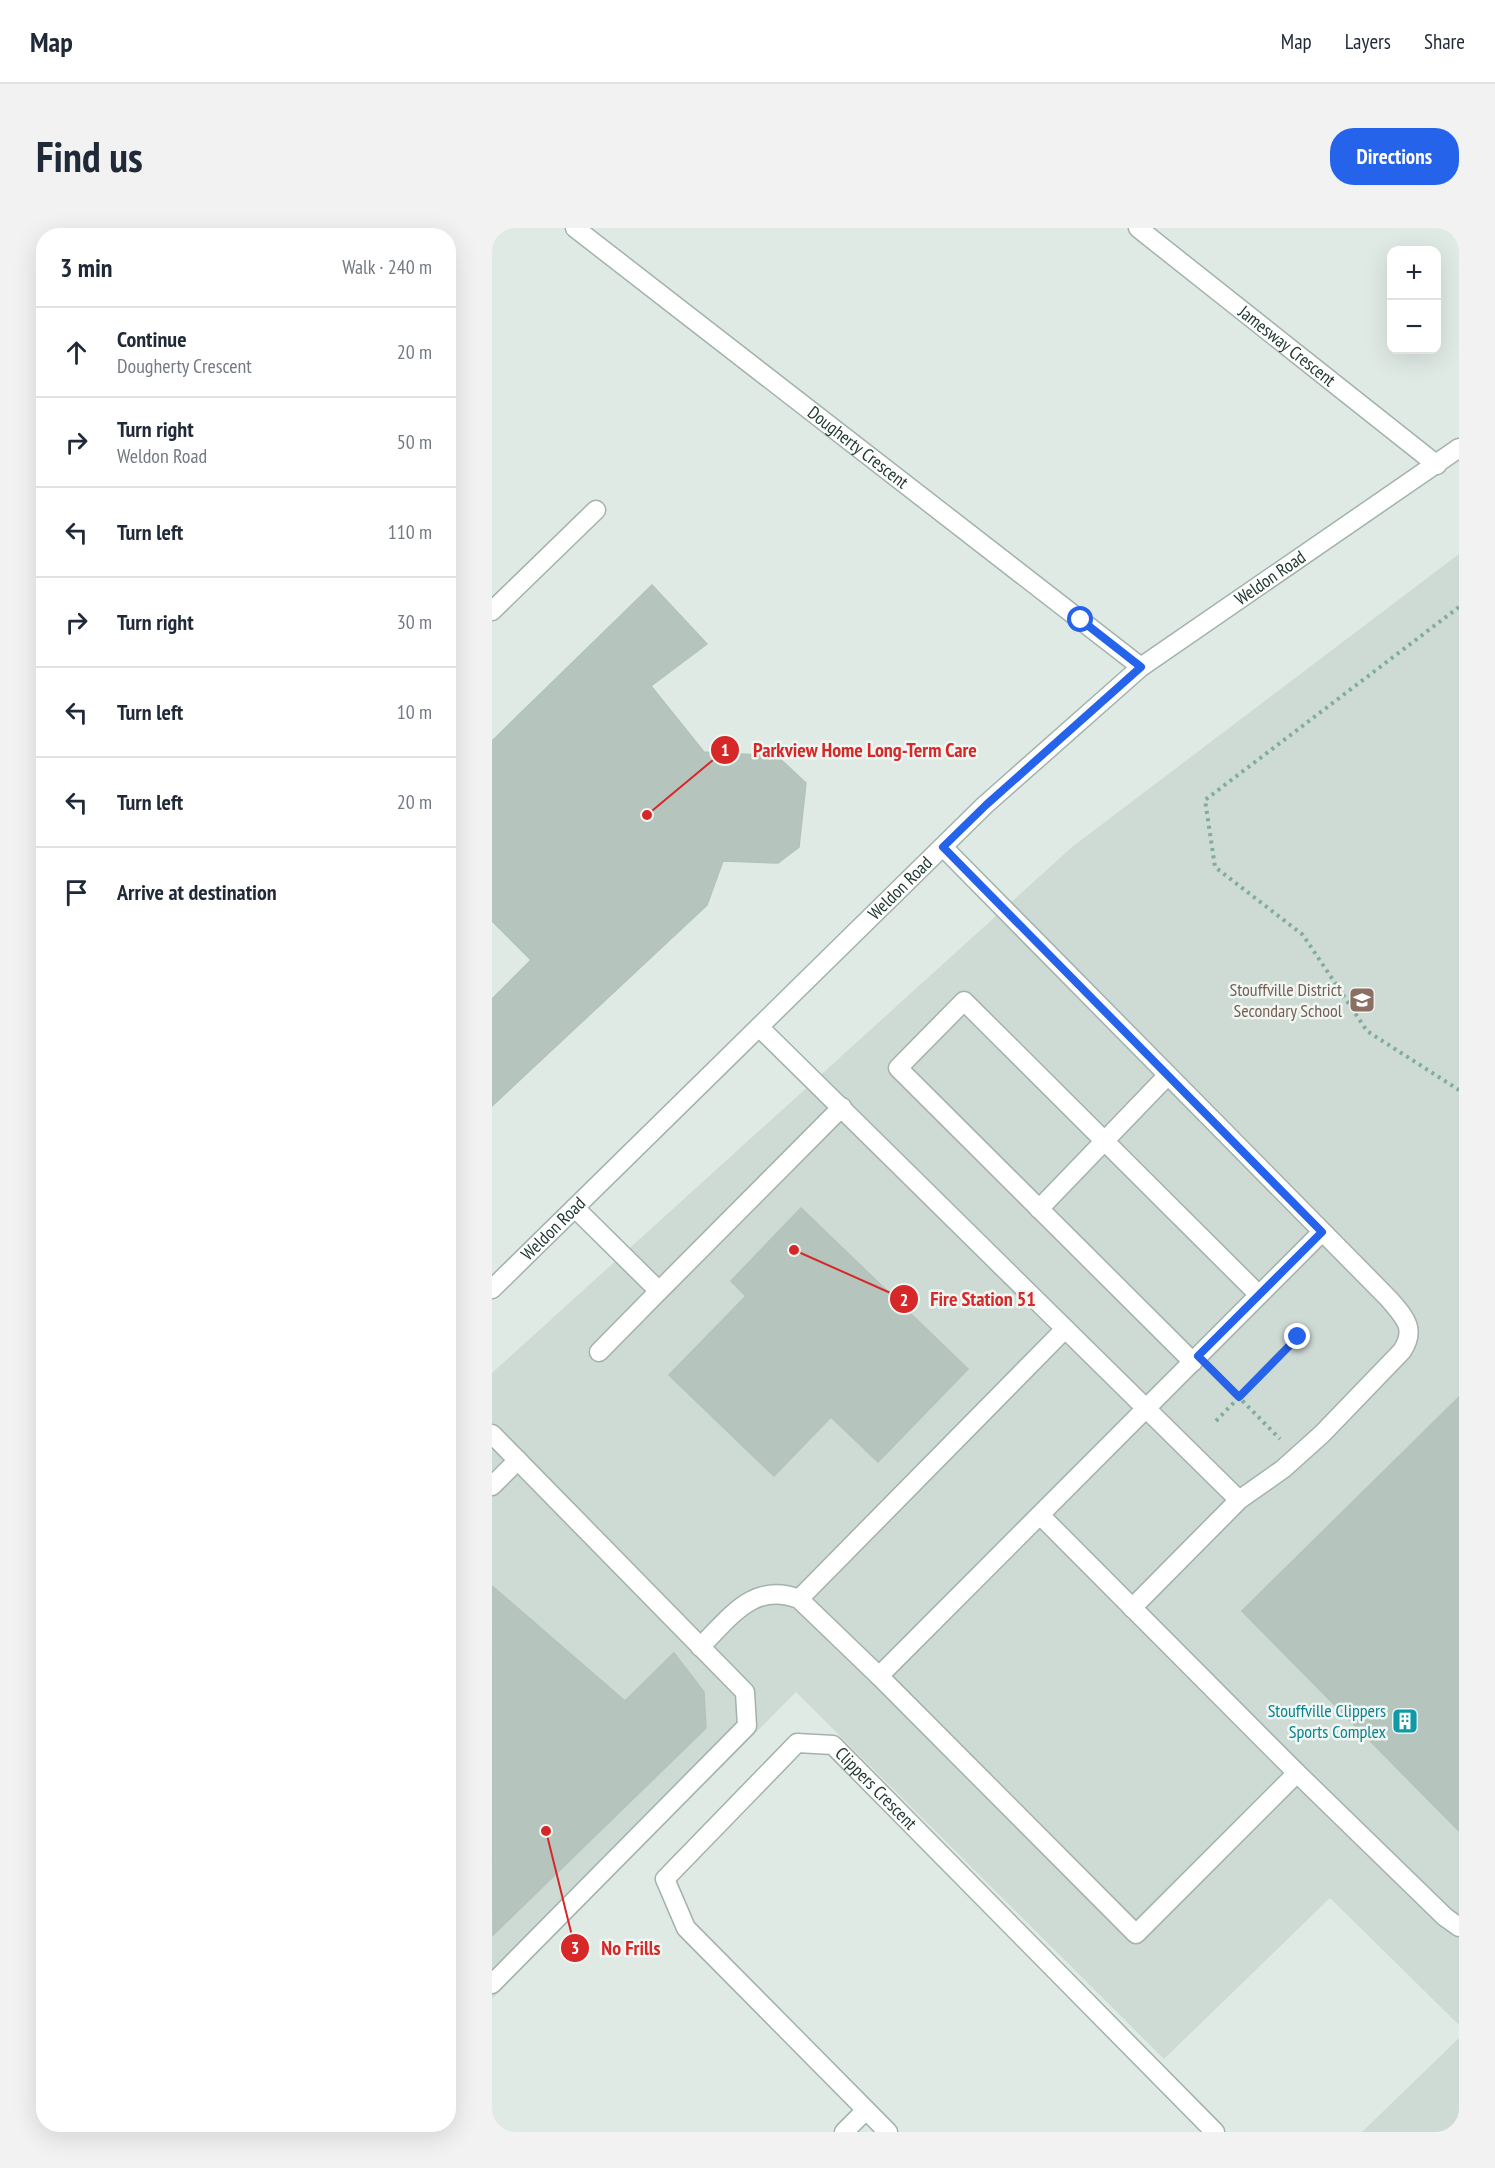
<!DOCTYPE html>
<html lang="en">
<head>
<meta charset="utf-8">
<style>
	:root { --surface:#fff; --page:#f2f2f3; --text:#1f2937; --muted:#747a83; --line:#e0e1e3; --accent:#2563eb }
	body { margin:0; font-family:"PT Sans Narrow",sans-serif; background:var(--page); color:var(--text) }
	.controls { position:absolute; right:18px; top:18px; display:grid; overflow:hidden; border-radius:12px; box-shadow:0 6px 24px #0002 }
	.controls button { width:54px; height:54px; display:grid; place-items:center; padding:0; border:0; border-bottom:2px solid var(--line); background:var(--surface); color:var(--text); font:30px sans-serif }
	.stop { position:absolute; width:18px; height:18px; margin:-14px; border:4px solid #2563eb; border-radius:50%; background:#fff }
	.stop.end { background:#2563eb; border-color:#fff; box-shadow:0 2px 6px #0008 }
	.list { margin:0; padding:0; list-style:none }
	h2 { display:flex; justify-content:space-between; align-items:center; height:78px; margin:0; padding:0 24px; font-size:26px }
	h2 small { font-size:20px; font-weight:400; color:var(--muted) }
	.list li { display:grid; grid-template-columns:39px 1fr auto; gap:18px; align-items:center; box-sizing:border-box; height:90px; padding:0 24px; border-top:2px solid var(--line) }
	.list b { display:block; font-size:22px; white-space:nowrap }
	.list p { margin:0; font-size:20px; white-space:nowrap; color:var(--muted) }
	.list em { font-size:20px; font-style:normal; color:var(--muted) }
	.icon { flex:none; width:33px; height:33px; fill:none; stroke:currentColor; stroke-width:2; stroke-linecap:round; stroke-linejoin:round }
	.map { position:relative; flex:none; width:967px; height:1904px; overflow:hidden; border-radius:24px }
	header { display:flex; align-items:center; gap:36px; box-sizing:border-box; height:84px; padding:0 30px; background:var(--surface); border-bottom:2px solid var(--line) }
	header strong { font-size:28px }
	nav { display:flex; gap:33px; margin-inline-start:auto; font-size:21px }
	.intro { display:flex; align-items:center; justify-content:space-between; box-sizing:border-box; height:144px; padding:0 36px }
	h1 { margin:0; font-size:42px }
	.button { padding:15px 27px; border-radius:24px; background:var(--accent); color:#fff; font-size:21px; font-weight:700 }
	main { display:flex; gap:36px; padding:0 36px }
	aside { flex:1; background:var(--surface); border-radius:24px; box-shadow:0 6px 24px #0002 }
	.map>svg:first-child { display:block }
</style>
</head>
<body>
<header>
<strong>Map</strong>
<nav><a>Map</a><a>Layers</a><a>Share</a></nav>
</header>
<div class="intro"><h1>Find us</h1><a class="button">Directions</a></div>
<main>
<aside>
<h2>3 min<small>Walk · 240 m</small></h2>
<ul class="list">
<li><svg class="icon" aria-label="ahead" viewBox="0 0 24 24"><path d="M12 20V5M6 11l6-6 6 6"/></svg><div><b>Continue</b><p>Dougherty Crescent</p></div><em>20 m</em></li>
<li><svg class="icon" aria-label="right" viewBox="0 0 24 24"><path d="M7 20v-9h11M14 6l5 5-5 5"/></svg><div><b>Turn right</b><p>Weldon Road</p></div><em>50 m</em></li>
<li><svg class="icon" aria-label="left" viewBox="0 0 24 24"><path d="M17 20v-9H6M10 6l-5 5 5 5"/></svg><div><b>Turn left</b></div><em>110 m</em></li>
<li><svg class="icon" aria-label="right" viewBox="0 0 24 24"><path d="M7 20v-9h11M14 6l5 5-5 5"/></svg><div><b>Turn right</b></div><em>30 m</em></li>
<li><svg class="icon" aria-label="left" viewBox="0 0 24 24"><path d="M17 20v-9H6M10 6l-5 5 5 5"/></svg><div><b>Turn left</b></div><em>10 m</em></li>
<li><svg class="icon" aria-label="left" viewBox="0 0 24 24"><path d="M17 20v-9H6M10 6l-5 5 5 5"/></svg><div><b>Turn left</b></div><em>20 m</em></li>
<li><svg class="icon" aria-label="arrive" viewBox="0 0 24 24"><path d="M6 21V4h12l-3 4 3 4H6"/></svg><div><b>Arrive at destination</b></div></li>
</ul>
</aside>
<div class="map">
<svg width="967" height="1904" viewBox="0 0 967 1904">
	<rect width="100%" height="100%" fill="#e0eae5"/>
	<g fill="#cedad4">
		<polygon points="967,326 967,1797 838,1670 672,1831 304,1464 0,1771 0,1145 580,619"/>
		<polygon points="967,1810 967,1904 870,1904"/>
	</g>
	<g fill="#b5c5be" stroke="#b3c3bc" stroke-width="1.5">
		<polygon points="160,357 215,416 159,458 212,524 285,528 314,555 307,619 286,635 231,633 215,677 0,878 0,771 39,732 0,693 0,513"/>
		<polygon points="309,980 476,1141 386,1234 339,1189 282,1248 177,1147 254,1068 239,1053"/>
		<polygon points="967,1169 967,1603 750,1383"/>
		<polygon points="0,1358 133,1473 182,1425 212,1464 214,1500 1,1707"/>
	</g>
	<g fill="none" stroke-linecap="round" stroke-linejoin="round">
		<defs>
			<g id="minor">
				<path id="s1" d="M83,0L649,439"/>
				<path id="s2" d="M646,0L945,237"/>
				<polyline points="0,383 104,282"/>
				<path d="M451,619L897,1071C912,1089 925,1100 910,1123L830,1206L791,1241L747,1272L640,1380"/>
				<polyline points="267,799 747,1272"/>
				<polyline points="83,980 167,1063 350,879"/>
				<polyline points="547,981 676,847"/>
				<path id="s3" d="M0,1061L493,577L649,439L967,220"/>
				<polyline points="107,1124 167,1063"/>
				<polyline points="701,1134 406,840 472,773 767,1067"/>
				<polyline points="0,1206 253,1464 255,1498 0,1756"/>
				<polyline points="0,1258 26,1232"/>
				<polyline points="548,1287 805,1545 644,1706 387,1448 830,1004"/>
				<polyline points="307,1371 573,1101"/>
				<path d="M208,1419C238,1390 261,1353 307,1371L387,1448"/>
				<polyline points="805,1545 953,1689 967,1699"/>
				<polyline points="352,1904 374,1882"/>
				<path id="s4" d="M396,1904L194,1700L173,1651L305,1515L341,1517L723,1904"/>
			</g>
		</defs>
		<use href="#minor" stroke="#a3b2ac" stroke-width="21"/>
		<g stroke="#81ad9e" stroke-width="4" stroke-dasharray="3 4.5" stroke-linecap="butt">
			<polyline points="967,379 713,572 723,639 811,707 875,803 967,862"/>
			<polyline points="724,1146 788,1211"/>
			<polyline points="724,1193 805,1109"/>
		</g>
		<use href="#minor" stroke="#fff" stroke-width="18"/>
	</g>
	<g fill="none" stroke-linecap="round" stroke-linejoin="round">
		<polyline stroke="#2563eb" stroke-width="8" points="589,392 649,439 494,577 451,619 830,1004 706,1128 747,1169 806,1109"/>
	</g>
	<defs>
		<symbol id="school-square" viewBox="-11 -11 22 22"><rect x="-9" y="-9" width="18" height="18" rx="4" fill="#8d6e63" stroke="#f0f7f3"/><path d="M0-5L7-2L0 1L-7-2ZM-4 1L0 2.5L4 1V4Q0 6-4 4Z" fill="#fff"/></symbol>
		<symbol id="building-square" viewBox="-11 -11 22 22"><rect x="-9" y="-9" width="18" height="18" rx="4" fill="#0f9aa8" stroke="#f0f7f3"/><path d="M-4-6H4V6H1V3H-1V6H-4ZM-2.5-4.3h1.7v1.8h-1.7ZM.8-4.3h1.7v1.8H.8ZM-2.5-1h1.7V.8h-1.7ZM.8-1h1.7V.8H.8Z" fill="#fff"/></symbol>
	</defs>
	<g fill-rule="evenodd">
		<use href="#school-square" x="855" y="757" width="30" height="30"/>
		<use href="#building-square" x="898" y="1478" width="30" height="30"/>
	</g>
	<g text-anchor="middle" stroke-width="5" stroke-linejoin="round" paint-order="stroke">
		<g font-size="18" fill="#213a32" stroke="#f0f7f3">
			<text dy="6" stroke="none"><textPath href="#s2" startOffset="190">Jamesway Crescent</textPath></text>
			<text dy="6" stroke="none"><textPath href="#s1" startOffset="358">Dougherty Crescent</textPath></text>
			<text dy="6" stroke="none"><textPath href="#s3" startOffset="1056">Weldon Road</textPath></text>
			<text dy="6" stroke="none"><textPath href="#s3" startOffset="572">Weldon Road</textPath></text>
			<text dy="6" stroke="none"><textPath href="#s3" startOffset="86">Weldon Road</textPath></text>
			<text dy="6" stroke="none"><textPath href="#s4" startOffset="627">Clippers Crescent</textPath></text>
		</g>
		<g font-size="18" fill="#785e54" stroke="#f0f7f3" text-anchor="end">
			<text x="850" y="768">Stouffville District<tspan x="850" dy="21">Secondary School</tspan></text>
		</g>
		<g font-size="18" fill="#0d838f" stroke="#f0f7f3" text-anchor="end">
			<text x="894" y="1489">Stouffville Clippers<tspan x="894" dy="21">Sports Complex</tspan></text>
		</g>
	</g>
	<path fill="none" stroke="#d62828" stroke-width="2" d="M155 587L233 522M302 1022L412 1071M54 1603L83 1720"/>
	<g fill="#d62828" stroke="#f0f7f3" stroke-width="2">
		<circle cx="155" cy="587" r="6"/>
		<circle cx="302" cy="1022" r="6"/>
		<circle cx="54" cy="1603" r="6"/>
		<circle cx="233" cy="522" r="15"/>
		<circle cx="412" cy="1071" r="15"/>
		<circle cx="83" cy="1720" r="15"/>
	</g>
	<g font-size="18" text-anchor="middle" font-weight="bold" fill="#fff">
		<text x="233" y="528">1</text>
		<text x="412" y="1078">2</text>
		<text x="83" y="1726">3</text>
	</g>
	<g font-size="20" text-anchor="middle" font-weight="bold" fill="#d62828" stroke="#f0f7f3" stroke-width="5" stroke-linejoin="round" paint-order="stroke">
		<text x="373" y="529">Parkview Home Long-Term Care</text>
		<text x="491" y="1078">Fire Station 51</text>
		<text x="139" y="1727">No Frills</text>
	</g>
</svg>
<div class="controls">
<button>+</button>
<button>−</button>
</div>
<div class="stop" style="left:589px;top:392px"></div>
<div class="stop end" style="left:806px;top:1109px"></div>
</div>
</main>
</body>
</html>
